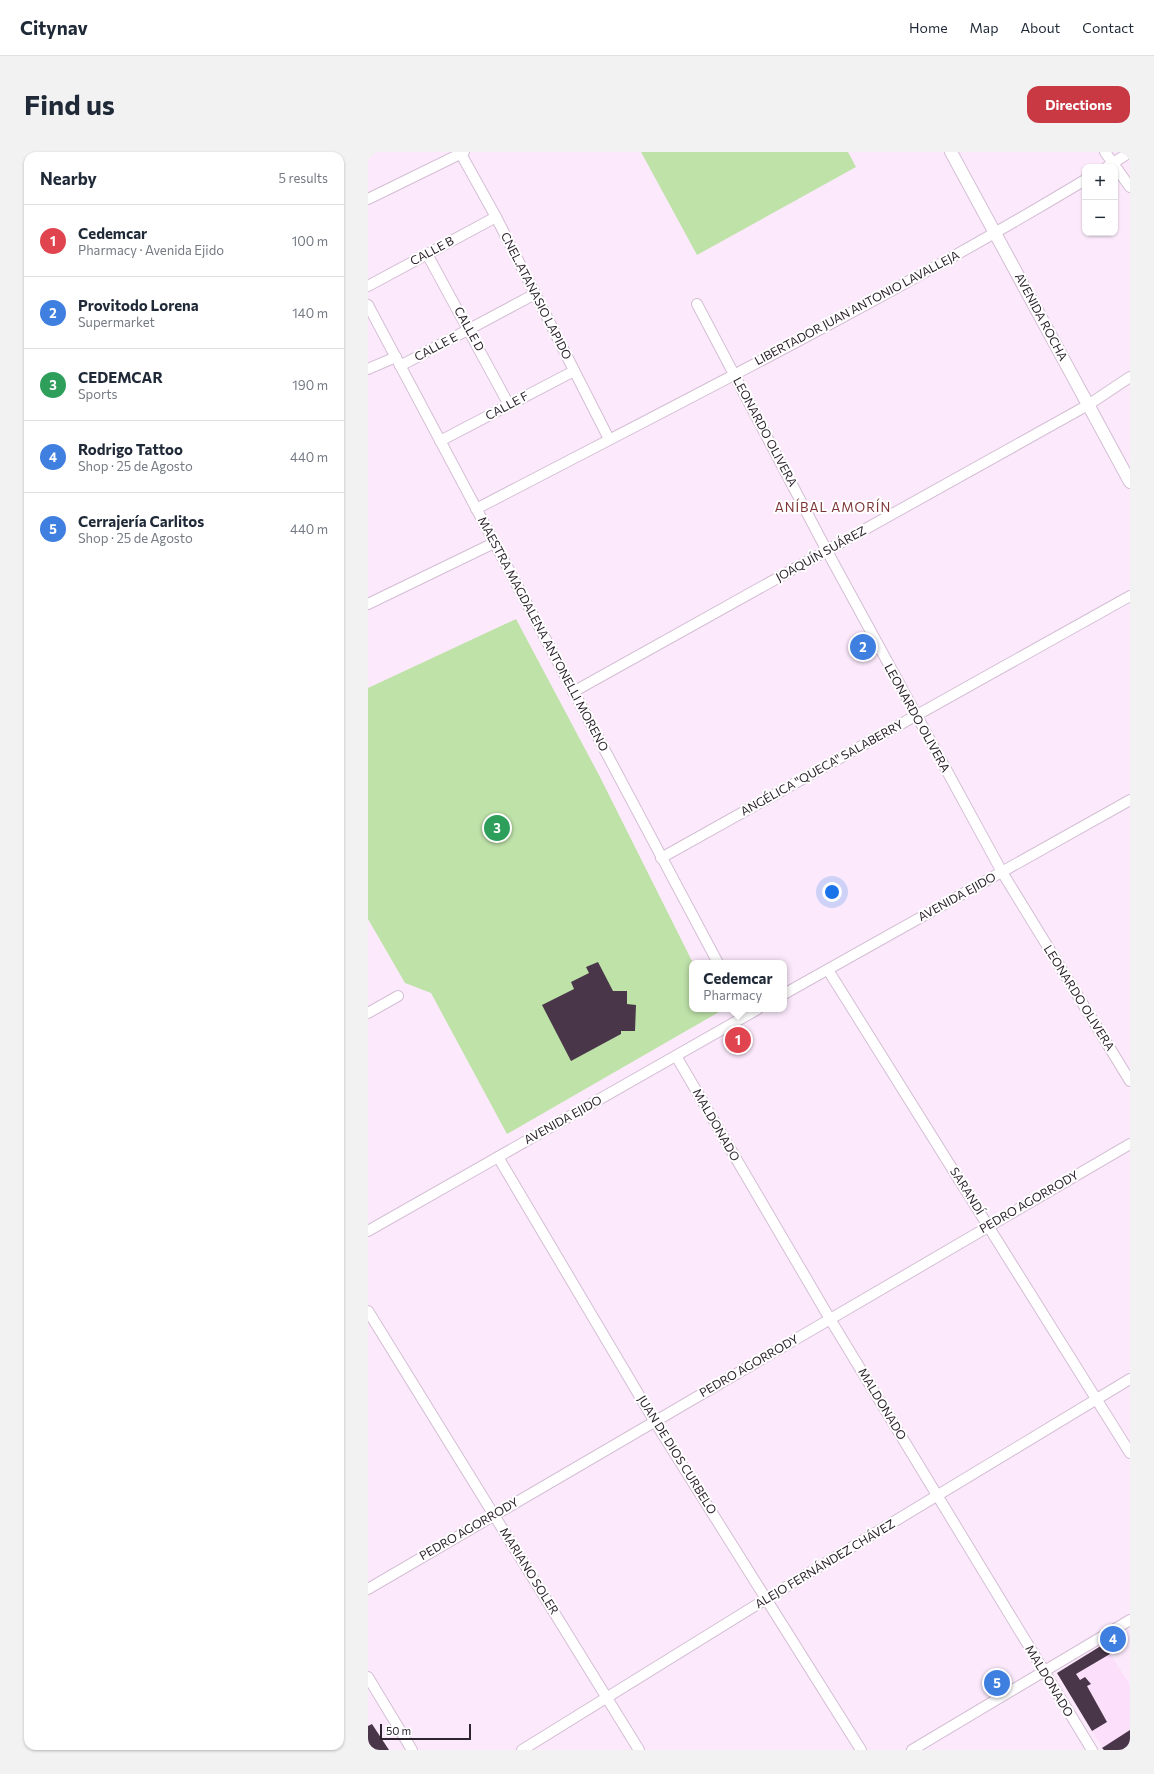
<!DOCTYPE html>
<html lang="en">
<head>
<meta charset="utf-8">
<style>
	:root { --surface:#fff; --page:#f2f2f3; --text:#1f2937; --muted:#747a83; --line:#e0e1e3; --accent:#c93944 }
	body { margin:0; font-family:Commissioner,sans-serif; background:var(--page); color:var(--text) }
	.controls { position:absolute; right:12px; top:12px; display:grid; overflow:hidden; border-radius:8px; box-shadow:0 1px 3px #0004 }
	.controls button { width:36px; height:36px; display:grid; place-items:center; padding:0; border:0; border-bottom:1px solid var(--line); background:var(--surface); color:var(--text); font:20px sans-serif }
	.scale { position:absolute; left:12px; bottom:10px; width:91px; box-sizing:border-box; padding-left:4px; border:2px solid #2d242d; border-top:0; font-size:11px; line-height:14px; white-space:nowrap; color:#2d242d; -webkit-text-stroke:3px #fff; paint-order:stroke }
	.you { position:absolute; left:464px; top:740px; width:14px; height:14px; margin:-10px; border:3px solid #fff; border-radius:50%; background:#1a73e8; box-shadow:0 0 0 6px #1a73e833 }
	.badge { display:grid; place-items:center; width:26px; height:26px; border-radius:50%; background:var(--accent); color:#fff; font-size:13px; font-weight:700 }
	.pin { position:absolute; translate:-50% -50%; border:2px solid #fff; box-shadow:0 1px 4px #0006 }
	.popup { position:absolute; left:321px; top:808px; width:98px; height:52px; box-sizing:border-box; display:grid; place-content:center; border-radius:8px; background:var(--surface); filter:drop-shadow(0 1px 3px #0005); font-size:13px; white-space:nowrap; color:var(--muted) }
	.popup b { font-size:15px; color:var(--text) }
	.popup::after { content:''; position:absolute; left:50%; top:100%; margin-left:-8px; border:8px solid transparent; border-top-color:var(--surface) }
	.list { margin:0; padding:0; list-style:none }
	h2 { display:flex; justify-content:space-between; align-items:center; height:52px; margin:0; padding:0 16px; font-size:17px }
	h2 small { font-size:13px; font-weight:400; color:var(--muted) }
	.list li { display:grid; grid-template-columns:26px 1fr auto; gap:12px; align-items:center; box-sizing:border-box; height:72px; padding:0 16px; border-top:1px solid var(--line) }
	.list b { display:block; font-size:15px; white-space:nowrap }
	.list p { margin:0; font-size:13px; white-space:nowrap; color:var(--muted) }
	.list em { font-size:13px; font-style:normal; color:var(--muted) }
	.map { position:relative; flex:none; width:762px; height:1598px; overflow:hidden; border-radius:12px }
	header { display:flex; align-items:center; gap:24px; box-sizing:border-box; height:56px; padding:0 20px; background:var(--surface); border-bottom:1px solid var(--line) }
	header strong { font-size:19px }
	nav { display:flex; gap:22px; margin-inline-start:auto; font-size:14px }
	.intro { display:flex; align-items:center; justify-content:space-between; box-sizing:border-box; height:96px; padding:0 24px }
	h1 { margin:0; font-size:28px }
	.button { padding:10px 18px; border-radius:12px; background:var(--accent); color:#fff; font-size:14px; font-weight:700 }
	main { display:flex; gap:24px; padding:0 24px }
	aside { flex:1; background:var(--surface); border-radius:12px; box-shadow:0 1px 3px #0004 }
	.map>svg:first-child { display:block }
</style>
</head>
<body>
<header>
<strong>Citynav</strong>
<nav><a>Home</a><a>Map</a><a>About</a><a>Contact</a></nav>
</header>
<div class="intro"><h1>Find us</h1><a class="button">Directions</a></div>
<main>
<aside>
<h2>Nearby<small>5 results</small></h2>
<ul class="list">
<li><span class="badge" style="background:#e0444e">1</span><div><b>Cedemcar</b><p>Pharmacy · Avenida Ejido</p></div><em>100 m</em></li>
<li><span class="badge" style="background:#3f7fe0">2</span><div><b>Provitodo Lorena</b><p>Supermarket</p></div><em>140 m</em></li>
<li><span class="badge" style="background:#2e9e5b">3</span><div><b>CEDEMCAR</b><p>Sports</p></div><em>190 m</em></li>
<li><span class="badge" style="background:#3f7fe0">4</span><div><b>Rodrigo Tattoo</b><p>Shop · 25 de Agosto</p></div><em>440 m</em></li>
<li><span class="badge" style="background:#3f7fe0">5</span><div><b>Cerrajería Carlitos</b><p>Shop · 25 de Agosto</p></div><em>440 m</em></li>
</ul>
</aside>
<div class="map">
<svg width="762" height="1598" viewBox="0 0 762 1598">
	<rect width="100%" height="100%" fill="#fceafc"/>
	<polygon fill="#fcdffb" points="736,1492 762,1533 762,1598 736,1598 689,1521"/>
	<g fill="#bfe2a9">
		<polygon points="273,0 480,0 488,15 329,103"/>
		<polygon points="148,467 232,625 325,811 324,857 349,857 351,860 139,982 63,841 37,831 0,767 0,536"/>
	</g>
	<g fill="#493749">
		<polygon points="230,810 245,839 259,839 259,852 268,853 267,879 253,879 253,882 203,909 174,853 206,837 203,830 221,821 218,815"/>
		<polygon points="736,1492 742,1502 708,1522 712,1528 717,1525 723,1532 719,1534 739,1570 724,1579 689,1521"/>
		<polygon points="4,1572 21,1598 0,1598 0,1574"/>
		<polygon points="762,1578 762,1596 759,1598 736,1598 734,1596"/>
	</g>
	<g fill="none" stroke-linecap="round" stroke-linejoin="round">
		<defs>
			<g id="minor">
				<polyline points="737,0 762,35"/>
				<polyline points="93,2 128,65 241,287"/>
				<polyline points="739,15 762,0"/>
				<polyline points="0,47 96,0"/>
				<polyline points="59,102 141,253"/>
				<polyline points="0,134 128,65"/>
				<polyline points="329,152 459,399 634,720 762,929"/>
				<polyline points="0,153 350,811"/>
				<polyline points="32,214 167,142"/>
				<polyline points="0,217 28,205"/>
				<polyline points="72,289 206,219"/>
				<path d="M108,357C313,250 519,147 717,28"/>
				<polyline points="0,452 126,391"/>
				<polyline points="205,540 720,253 762,225"/>
				<polyline points="293,706 762,444"/>
				<polyline points="460,818 762,1301"/>
				<polyline points="416,842 762,648"/>
				<polyline points="0,861 30,844"/>
				<polyline points="308,904 462,1167 724,1598"/>
				<polyline points="130,1005 287,1270 493,1598"/>
				<polyline points="0,1079 390,857"/>
				<polyline points="0,1159 271,1598"/>
				<polyline points="0,1437 762,992"/>
				<polyline points="0,1525 44,1598"/>
				<polyline points="154,1598 398,1447 762,1227"/>
				<polyline points="544,1598 762,1468"/>
			</g>
			<polyline id="tertiary" points="583,0 762,330"/>
		</defs>
		<use href="#minor" stroke="#d4bed4" stroke-width="12"/>
		<use href="#tertiary" stroke="#d4bed4" stroke-width="14"/>
		<use href="#minor" stroke="#fff" stroke-width="10"/>
		<use href="#tertiary" stroke="#fff" stroke-width="12"/>
	</g>
	<g text-anchor="middle" stroke-width="4" stroke-linejoin="round" paint-order="stroke">
		<g font-size="12" fill="#2d242d" stroke="#fff">
			<text transform="translate(64 99) rotate(-28)" y="4">CALLE B</text>
			<text transform="translate(168 144) rotate(63)" y="4">CNEL.ATANASIO LAPIDO</text>
			<text transform="translate(489 156) rotate(-28)" y="4">LIBERTADOR JUAN ANTONIO LAVALLEJA</text>
			<text transform="translate(673 165) rotate(62)" y="4">AVENIDA ROCHA</text>
			<text transform="translate(101 177) rotate(61)" y="4">CALLE D</text>
			<text transform="translate(68 195) rotate(-28)" y="4">CALLE E</text>
			<text transform="translate(139 254) rotate(-28)" y="4">CALLE F</text>
			<text transform="translate(397 280) rotate(62)" y="4">LEONARDO OLIVERA</text>
			<text transform="translate(453 402) rotate(-29)" y="4">JOAQUÍN SUÁREZ</text>
			<text transform="translate(175 482) rotate(62)" y="4">MAESTRA MAGDALENA ANTONELLI MORENO</text>
			<text transform="translate(549 566) rotate(61)" y="4">LEONARDO OLIVERA</text>
			<text transform="translate(454 616) rotate(-29)" y="4">ANGÉLICA "QUECA" SALABERRY</text>
			<text transform="translate(589 745) rotate(-29)" y="4">AVENIDA EJIDO</text>
			<text transform="translate(711 846) rotate(58)" y="4">LEONARDO OLIVERA</text>
			<text transform="translate(195 968) rotate(-29)" y="4">AVENIDA EJIDO</text>
			<text transform="translate(348 973) rotate(60)" y="4">MALDONADO</text>
			<text transform="translate(599 1039) rotate(58)" y="4">SARANDÍ</text>
			<text transform="translate(661 1050) rotate(-30)" y="4">PEDRO AGORRODY</text>
			<text transform="translate(381 1214) rotate(-30)" y="4">PEDRO AGORRODY</text>
			<text transform="translate(514 1252) rotate(59)" y="4">MALDONADO</text>
			<text transform="translate(309 1303) rotate(58)" y="4">JUAN DE DIOS CURBELO</text>
			<text transform="translate(101 1377) rotate(-30)" y="4">PEDRO AGORRODY</text>
			<text transform="translate(457 1412) rotate(-31)" y="4">ALEJO FERNÁNDEZ CHÁVEZ</text>
			<text transform="translate(161 1419) rotate(58)" y="4">MARIANO SOLER</text>
			<text transform="translate(681 1529) rotate(59)" y="4">MALDONADO</text>
		</g>
		<g font-size="13" letter-spacing="1" fill="#7c3436" stroke="#fff">
			<text x="465" y="360">ANÍBAL AMORÍN</text>
		</g>
	</g>
</svg>
<div class="controls">
<button>+</button>
<button>−</button>
</div>
<div class="scale">50 m</div>
<div class="you"></div>
<div class="pin badge" style="left:370px;top:888px;background:#e0444e">1</div>
<div class="popup"><b>Cedemcar</b>Pharmacy</div>
<div class="pin badge" style="left:495px;top:495px;background:#3f7fe0">2</div>
<div class="pin badge" style="left:129px;top:676px;background:#2e9e5b">3</div>
<div class="pin badge" style="left:745px;top:1487px;background:#3f7fe0">4</div>
<div class="pin badge" style="left:629px;top:1531px;background:#3f7fe0">5</div>
</div>
</main>
</body>
</html>
